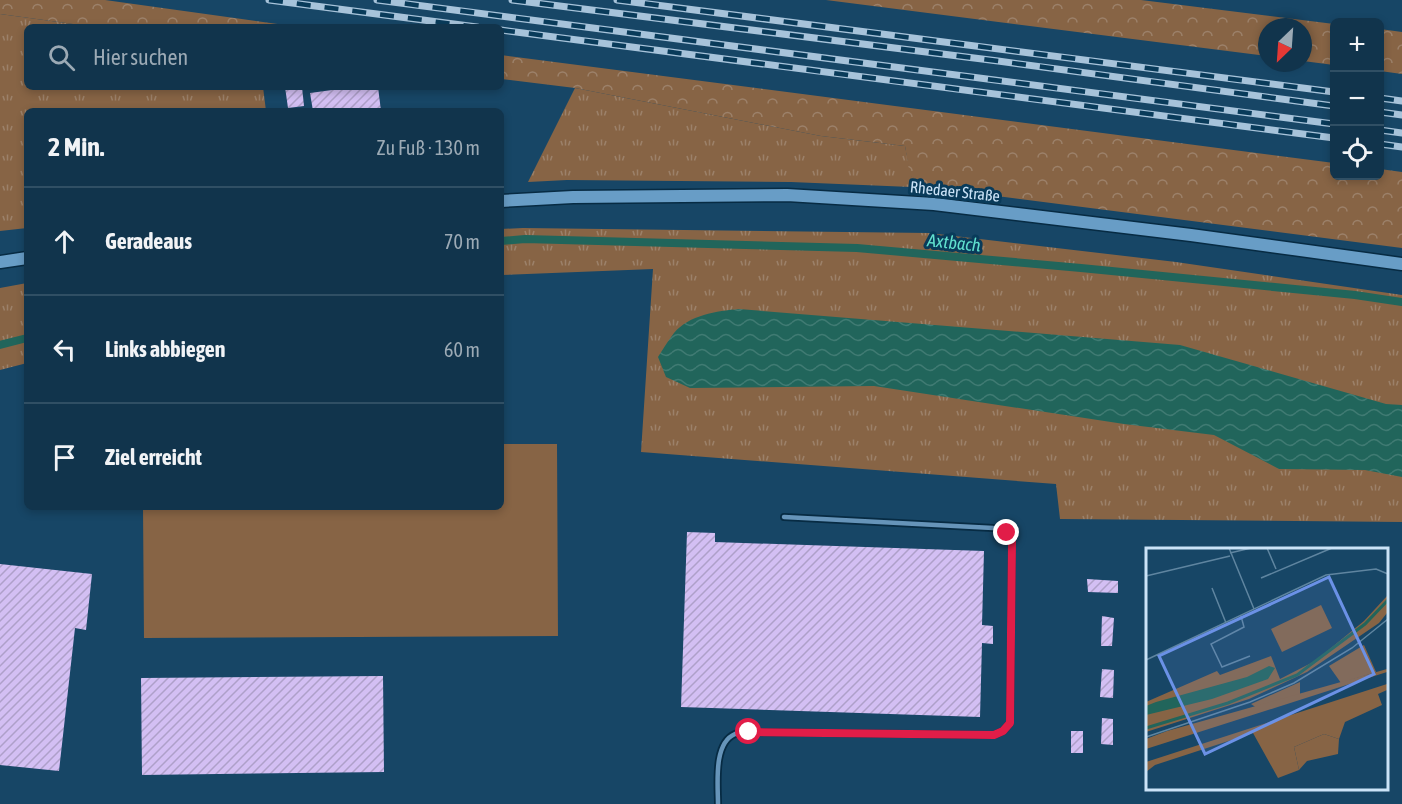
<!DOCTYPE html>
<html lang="de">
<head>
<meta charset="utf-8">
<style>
	:root { --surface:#11344c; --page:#1e3f56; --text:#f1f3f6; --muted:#9caab5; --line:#304f64 }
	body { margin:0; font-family:"Asap Condensed",sans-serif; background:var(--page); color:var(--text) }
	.controls { position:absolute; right:18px; top:18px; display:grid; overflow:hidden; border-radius:9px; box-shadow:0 3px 9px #0003 }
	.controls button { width:54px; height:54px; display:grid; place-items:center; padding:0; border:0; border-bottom:2px solid var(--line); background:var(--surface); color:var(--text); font:30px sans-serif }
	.compass { position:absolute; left:1258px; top:18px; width:54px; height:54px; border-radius:50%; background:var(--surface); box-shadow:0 3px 9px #0003; rotate:205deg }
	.stop { position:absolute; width:18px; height:18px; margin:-14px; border:4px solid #e11d48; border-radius:50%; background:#fff }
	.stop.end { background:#e11d48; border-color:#fff; box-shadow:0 2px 6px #0008 }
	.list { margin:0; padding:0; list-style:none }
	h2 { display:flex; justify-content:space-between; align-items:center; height:78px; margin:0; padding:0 24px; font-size:26px }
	h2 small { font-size:20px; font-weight:400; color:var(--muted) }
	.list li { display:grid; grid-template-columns:39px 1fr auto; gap:18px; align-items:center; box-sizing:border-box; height:108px; padding:0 24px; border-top:2px solid var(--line) }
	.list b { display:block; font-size:22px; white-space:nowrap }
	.list em { font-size:20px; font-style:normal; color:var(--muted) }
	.icon { flex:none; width:33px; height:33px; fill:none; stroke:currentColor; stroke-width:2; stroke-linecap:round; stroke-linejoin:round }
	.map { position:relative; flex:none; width:1402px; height:804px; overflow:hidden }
	.search { position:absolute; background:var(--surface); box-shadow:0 3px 9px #0003; left:24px; top:24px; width:480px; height:66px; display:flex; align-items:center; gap:15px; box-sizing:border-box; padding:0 21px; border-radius:9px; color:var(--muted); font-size:22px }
	.panel { position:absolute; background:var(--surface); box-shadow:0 3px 9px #0003; left:24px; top:108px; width:480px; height:402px; border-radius:9px }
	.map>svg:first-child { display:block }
</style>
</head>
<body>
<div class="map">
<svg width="1402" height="804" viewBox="0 0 1402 804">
	<defs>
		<pattern id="grass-tufts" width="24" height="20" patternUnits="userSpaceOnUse" patternTransform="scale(1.5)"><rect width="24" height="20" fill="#876445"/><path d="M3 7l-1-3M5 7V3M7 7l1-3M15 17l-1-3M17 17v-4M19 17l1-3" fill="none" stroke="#9c816a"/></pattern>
		<pattern id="forest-crowns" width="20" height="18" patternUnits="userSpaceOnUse" patternTransform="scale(1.5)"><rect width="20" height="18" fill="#876445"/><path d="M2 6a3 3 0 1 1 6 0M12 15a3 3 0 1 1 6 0" fill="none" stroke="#9c816a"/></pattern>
		<pattern id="water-waves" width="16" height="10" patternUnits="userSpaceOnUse" patternTransform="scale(1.5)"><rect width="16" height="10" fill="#21655b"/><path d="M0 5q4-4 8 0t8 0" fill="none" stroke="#407b73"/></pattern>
		<pattern id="building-hatch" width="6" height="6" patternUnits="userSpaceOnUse" patternTransform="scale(1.5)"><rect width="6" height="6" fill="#d3bff3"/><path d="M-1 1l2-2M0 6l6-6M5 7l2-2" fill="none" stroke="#aea0c9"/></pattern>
	</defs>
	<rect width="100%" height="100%" fill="#174666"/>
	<g fill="url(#grass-tufts)">
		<polygon points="0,14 95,27 27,27 27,87 263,87 266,111 27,111 27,228 0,231"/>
		<polygon points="575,88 821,136 905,146 911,176 935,188 791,182 567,180 528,182"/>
		<polygon points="523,228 929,233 1176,262 1402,295 1402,522 1060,519 1056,484 641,452 653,269 501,275 501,229"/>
		<polygon points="27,283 27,363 0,370 0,288"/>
	</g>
	<g fill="url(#forest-crowns)">
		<polygon points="0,0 105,0 299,27 95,27 0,14"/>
		<polygon points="826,0 1141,0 1334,24 1334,65 1303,61 1303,27 1267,27 1267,56"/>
		<polygon points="1380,29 1402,32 1402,74 1380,71"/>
		<polygon points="501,55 1334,163 1334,176 1380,176 1380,169 1402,172 1402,248 935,188 910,176 905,146 821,136 575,88 501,79"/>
	</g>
	<polygon fill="#876445" points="501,444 557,444 558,636 144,638 143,507 501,507"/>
	<path fill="url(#water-waves)" d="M739,309L1180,345L1386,404L1402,405V477L1365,470L1279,469L1214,435L1124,424L874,386L690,388L666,377L658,357C663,349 668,341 674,333C689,315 717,311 739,309Z"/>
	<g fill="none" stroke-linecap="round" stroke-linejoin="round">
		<g stroke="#21655b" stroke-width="8">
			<polyline points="501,241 525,239 857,248 1081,268 1355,295 1402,302"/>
			<polyline points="0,345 27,338"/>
		</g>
	</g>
	<g fill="url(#building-hatch)">
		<polygon points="285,87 302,87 304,106 288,108"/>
		<polygon points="354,87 378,87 381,111 313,111 310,93"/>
		<polygon points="687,532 715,533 715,542 984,551 982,625 993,626 993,644 982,643 980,717 681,707"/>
		<polygon points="0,564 92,574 86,630 75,628 59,771 0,765"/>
		<polygon points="1087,579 1118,581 1118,593 1088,592"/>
		<polygon points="1102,616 1114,618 1112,646 1101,646"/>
		<polygon points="1102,669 1114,670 1113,698 1100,697"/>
		<polygon points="383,676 384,772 142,775 141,678"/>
		<polygon points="1102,718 1113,719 1113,745 1101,744"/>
		<rect x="1071" y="731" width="12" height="22"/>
	</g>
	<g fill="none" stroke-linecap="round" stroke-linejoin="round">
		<defs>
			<path id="lane" d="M718,804C718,785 713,743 735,734C739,733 745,733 749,732L994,735L1003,731L1010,723L1012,541L1007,533L993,528L784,517"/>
			<g id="secondary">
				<polyline points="501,201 573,197 787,195 934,204 1191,235 1402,264"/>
				<polyline points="0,262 27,258"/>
			</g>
		</defs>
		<use href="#lane" stroke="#072b43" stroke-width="8"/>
		<use href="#secondary" stroke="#072b43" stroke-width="15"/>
		<use href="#lane" stroke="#6694b9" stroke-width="4.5"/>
		<use href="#secondary" stroke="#689dc6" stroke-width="12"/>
		<defs>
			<g id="rail">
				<polyline points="269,0 477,27"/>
				<polyline points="377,0 1334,124"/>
				<polyline points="512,0 998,61 1334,106"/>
				<polyline points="617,0 1334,92"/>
				<polyline points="501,30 1334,138"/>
				<polyline points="1380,98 1402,101"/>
				<polyline points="1380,112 1402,115"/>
				<polyline points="1380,130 1402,133"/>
				<polyline points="1380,144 1402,147"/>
			</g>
		</defs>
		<use href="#rail" stroke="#a7c3da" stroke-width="7"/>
		<use href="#rail" stroke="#093b5a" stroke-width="4.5" stroke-dasharray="14" stroke-linecap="butt"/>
	</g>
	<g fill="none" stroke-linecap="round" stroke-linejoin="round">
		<polyline stroke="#e11d48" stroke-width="8" points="749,732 994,735 1003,731 1010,723 1012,542 1007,533"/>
	</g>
	<g text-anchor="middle" stroke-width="6" stroke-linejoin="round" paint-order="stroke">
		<g font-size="16" fill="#cbe3f7" stroke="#093b5a">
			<text transform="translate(955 191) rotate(6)" y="6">Rhedaer Straße</text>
		</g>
		<g font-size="18" font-style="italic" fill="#61e0ce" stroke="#093b5a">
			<text transform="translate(954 243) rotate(6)" y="6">Axtbach</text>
		</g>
	</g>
	<g transform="translate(1146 548)">
		<rect width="242" height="242" fill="#174666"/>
		<path d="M241,48V65L233,75L161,124L103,151L0,184V154L71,123L74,127L125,108L134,131L169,113L218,73ZM218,97L230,124L195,135L183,118ZM154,134V148L111,160L105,156ZM178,186L193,191L192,206L161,213L153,222L148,199Z" fill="#876445"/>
		<path d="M241,121V124L0,201V191L21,183ZM241,136V142L232,146L236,157L199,174L193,191L178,186L148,199L153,222L132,230L107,185L9,217L0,224V214Z" fill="#876445"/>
		<path d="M175,57L186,80L136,104L125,81Z" fill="#876445"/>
		<path d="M123,118L129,120L122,131L66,151L0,167V158L10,154L101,129Z" fill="#21655b"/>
		<path fill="none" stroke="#21655b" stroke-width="3" d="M0,180L82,155L151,127L219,76L242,52"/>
		<path fill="none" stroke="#5f85a0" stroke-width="1.5" d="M83,0L108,61M121,0L130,21M84,5L105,0M0,28L84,8M115,30L186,0M66,40L80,75M95,68L98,79L65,96L76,119L104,108M0,112L180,27L230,21L242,26M0,189L104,154L148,135L206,100L242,71"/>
		<path fill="#6b91e6" fill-opacity="0.15" stroke="#6b91e6" stroke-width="3" d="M183,29L228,126L59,206L13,108Z"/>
		<rect width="242" height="242" fill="none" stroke="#cbe3f7" stroke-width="3"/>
	</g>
</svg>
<div class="controls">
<button>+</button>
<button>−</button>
<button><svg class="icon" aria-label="locate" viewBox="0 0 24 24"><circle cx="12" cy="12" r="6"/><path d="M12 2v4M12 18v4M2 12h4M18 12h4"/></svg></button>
</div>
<svg class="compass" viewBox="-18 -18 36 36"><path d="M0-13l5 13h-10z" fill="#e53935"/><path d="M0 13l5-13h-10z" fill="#9caab5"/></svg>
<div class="stop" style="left:749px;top:732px"></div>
<div class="stop end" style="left:1007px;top:533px"></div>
<div class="search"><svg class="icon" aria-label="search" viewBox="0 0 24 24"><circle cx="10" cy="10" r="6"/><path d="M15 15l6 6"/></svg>Hier suchen</div>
<section class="panel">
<h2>2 Min.<small>Zu Fuß · 130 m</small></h2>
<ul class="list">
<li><svg class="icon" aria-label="ahead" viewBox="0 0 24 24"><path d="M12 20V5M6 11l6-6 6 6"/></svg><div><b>Geradeaus</b></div><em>70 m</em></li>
<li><svg class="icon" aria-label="left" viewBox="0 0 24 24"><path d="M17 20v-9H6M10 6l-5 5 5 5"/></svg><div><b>Links abbiegen</b></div><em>60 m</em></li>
<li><svg class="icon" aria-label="arrive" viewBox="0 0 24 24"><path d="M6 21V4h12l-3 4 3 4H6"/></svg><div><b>Ziel erreicht</b></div></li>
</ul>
</section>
</div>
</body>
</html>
